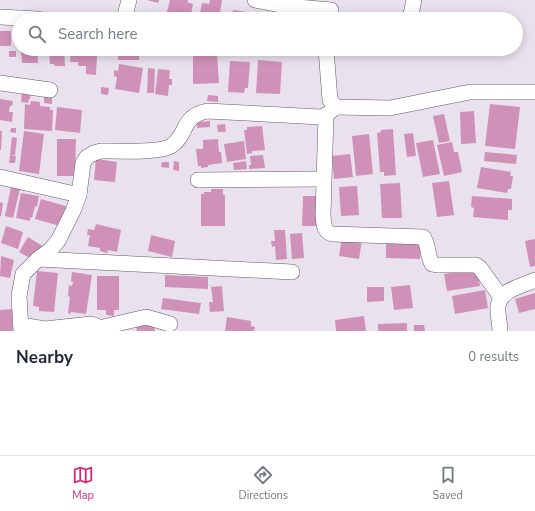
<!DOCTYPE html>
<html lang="en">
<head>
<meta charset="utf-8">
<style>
	:root { --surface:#fff; --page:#f6f6f7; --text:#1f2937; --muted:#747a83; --line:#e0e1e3; --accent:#db2777 }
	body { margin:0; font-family:"Nunito Sans",sans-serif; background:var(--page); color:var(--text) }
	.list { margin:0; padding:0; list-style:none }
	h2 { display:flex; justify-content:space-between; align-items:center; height:52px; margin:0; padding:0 16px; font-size:17px }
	h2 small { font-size:13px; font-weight:400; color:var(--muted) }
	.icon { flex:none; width:22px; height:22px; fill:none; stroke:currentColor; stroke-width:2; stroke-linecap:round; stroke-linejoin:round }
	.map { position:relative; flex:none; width:535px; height:331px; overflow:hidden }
	.search { position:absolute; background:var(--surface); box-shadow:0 2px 10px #0003; left:12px; right:12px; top:12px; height:44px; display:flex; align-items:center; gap:10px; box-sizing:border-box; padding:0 14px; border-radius:22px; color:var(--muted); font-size:15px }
	.sheet { height:124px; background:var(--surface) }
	nav { display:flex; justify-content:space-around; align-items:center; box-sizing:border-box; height:56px; border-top:1px solid var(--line); background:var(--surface); font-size:11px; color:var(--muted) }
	nav a { display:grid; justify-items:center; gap:2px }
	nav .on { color:var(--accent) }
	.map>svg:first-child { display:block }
</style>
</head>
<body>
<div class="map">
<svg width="535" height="331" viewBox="0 0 535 331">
	<rect width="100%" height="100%" fill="#e9e1ed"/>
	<g fill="#d091b9">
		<polygon points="147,0 159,0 158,3"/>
		<polygon points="170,0 188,0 187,2 193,4 190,19 179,19 166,16"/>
		<polygon points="210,0 222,0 219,19 199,18 202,3 209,4"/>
		<polygon points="233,10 254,13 253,19 231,19"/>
		<rect x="0" y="31" width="11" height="15"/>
		<polygon points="21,49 37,49 38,63 22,63"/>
		<polygon points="49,49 64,49 65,66 54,66 54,64 50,64"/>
		<polygon points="227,49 249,49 248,56 227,53"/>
		<polygon points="71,50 95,50 95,56 97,56 96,75 86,74 86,66 78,66 78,62 70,62"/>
		<rect x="118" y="50" width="21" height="10"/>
		<rect x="9" y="51" width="7" height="6"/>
		<polygon points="204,53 204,56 209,56 209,53 217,53 219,83 193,84 193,54"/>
		<polygon points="258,60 282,62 280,94 256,93"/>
		<polygon points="230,61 250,62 248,88 245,88 244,93 228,92"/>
		<polygon points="119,64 143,68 139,93 115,89 117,77 114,76 114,70 118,71"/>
		<polygon points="148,68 155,69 154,93 147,93"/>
		<polygon points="158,69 170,70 169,79 172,79 172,85 169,85 168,96 155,94"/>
		<polygon points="101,87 109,88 108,95 101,94"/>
		<polygon points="22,89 31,90 30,99 29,99 28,103 21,102"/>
		<polygon points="208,95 218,96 218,102 207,101"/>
		<polygon points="44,96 52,96 52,104 44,103"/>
		<polygon points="0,99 13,101 12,106 10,106 9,112 13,112 12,122 0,120"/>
		<polygon points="31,101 40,102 40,106 50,107 50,110 53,110 52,131 24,129 25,104 30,105"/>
		<polygon points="490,104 520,107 515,149 485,146"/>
		<polygon points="57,107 82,110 80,133 55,130"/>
		<polygon points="474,111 476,143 461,144 460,112"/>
		<polygon points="444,114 450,141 439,143 433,116"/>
		<polygon points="210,121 210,127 197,128 197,122"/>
		<polygon points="225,124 226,132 218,132 217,125"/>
		<polygon points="262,126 265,150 252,151 252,153 247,154 244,130 247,130 247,127"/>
		<polygon points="11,128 16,128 16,133 10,132"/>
		<polygon points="393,129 396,175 384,176 384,172 380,172 377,133 381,132 381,130"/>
		<polygon points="0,131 2,131 1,150 0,150"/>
		<polygon points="24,131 44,134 39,174 19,171"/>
		<polygon points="413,133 416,156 407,157 404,134"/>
		<polygon points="369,134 373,174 356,176 352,136"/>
		<polygon points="12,137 17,138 15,155 10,155"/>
		<polygon points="57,139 76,139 75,176 57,176"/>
		<polygon points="218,139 219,152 221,152 222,163 208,165 208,167 201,168 201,166 198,166 196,149 203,149 203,140"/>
		<polygon points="433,140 440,174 423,177 416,143"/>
		<polygon points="244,141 246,159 227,162 224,144"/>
		<polygon points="452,142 454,152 458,152 462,172 444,176 437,145"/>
		<polygon points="485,152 517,155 516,164 484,161"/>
		<polygon points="350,154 353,177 334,179 332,156"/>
		<polygon points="10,155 16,156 15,163 9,163"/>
		<polygon points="263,155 265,168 249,169 249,165 251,165 250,156"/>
		<polygon points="96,159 117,162 115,182 94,180"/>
		<polygon points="174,161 179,162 179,171 173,170"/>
		<polygon points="246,161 247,169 234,170 233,163"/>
		<polygon points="162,162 169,162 169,168 161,167"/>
		<polygon points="481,167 511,172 510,176 513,176 511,189 508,189 507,193 477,188"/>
		<polygon points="449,181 454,215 437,217 432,183"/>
		<polygon points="400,183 402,218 382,218 380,184"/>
		<polygon points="357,186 359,215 341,216 339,187"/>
		<polygon points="11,187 20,189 13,218 5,216"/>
		<polygon points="211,189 223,189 223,195 225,195 225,226 201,226 201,194 204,194 204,192 211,192"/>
		<polygon points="21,193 39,196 37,207 35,206 32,218 30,217 30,221 16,218"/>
		<polygon points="303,196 322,196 321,226 302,226"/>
		<polygon points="472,196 512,199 512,210 508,210 508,220 473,217 474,208 471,207"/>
		<polygon points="41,199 66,206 60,226 35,219"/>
		<polygon points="0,202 3,203 1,216 0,216"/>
		<polygon points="96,224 121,230 117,252 108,250 107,253 100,251 100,248 88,246 90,235 87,235 88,229 94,230"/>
		<polygon points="6,226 23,232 18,249 1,243"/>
		<polygon points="274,230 285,230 287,259 276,260 275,246 272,247 271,241 275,241"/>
		<polygon points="302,233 304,258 292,259 290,234"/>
		<polygon points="151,235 175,241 172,257 148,251"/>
		<polygon points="28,237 44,247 35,261 19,252"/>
		<polygon points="342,237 362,240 359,259 339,256"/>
		<polygon points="535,239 535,266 530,267 525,241"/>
		<polygon points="386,240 421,242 420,259 386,258"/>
		<polygon points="1,256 14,260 10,278 0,276"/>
		<polygon points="477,269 480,286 447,291 444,274"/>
		<polygon points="37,271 58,273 54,312 39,311 39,307 33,306"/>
		<polygon points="72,272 92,275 86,314 71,312 70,314 68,313 70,297 68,296 69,285 72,286 73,282 71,281"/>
		<polygon points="165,275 208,277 208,289 165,287"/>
		<polygon points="97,276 119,276 119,310 114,310 114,316 106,315 106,310 97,310"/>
		<polygon points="410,285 413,308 394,310 391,287"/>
		<polygon points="222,286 224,311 210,312 209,302 213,302 211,287"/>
		<polygon points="367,287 384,287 384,301 367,302"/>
		<polygon points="485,290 488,308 455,314 452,296"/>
		<polygon points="535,293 535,309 519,313 515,299"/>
		<polygon points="163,298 201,303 199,314 161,309"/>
		<polygon points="12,309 13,331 0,331 0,310"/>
		<polygon points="364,316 366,331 336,331 335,320"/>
		<polygon points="227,317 251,321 251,326 255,327 254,331 225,331"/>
		<polygon points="407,323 407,331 378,331 378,324"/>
		<polygon points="154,324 155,331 137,331 136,327"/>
		<polygon points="414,325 424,325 425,331 414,331"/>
	</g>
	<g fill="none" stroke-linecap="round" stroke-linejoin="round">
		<defs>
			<g id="minor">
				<polyline points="255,0 286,6 331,10"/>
				<polyline points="0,17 38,19"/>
				<polyline points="124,19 129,0"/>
				<polyline points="410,19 414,0"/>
				<polyline points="326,49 330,100 336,107 390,108 470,92 535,92"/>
				<polyline points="0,83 50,90"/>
				<path d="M326,115L323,215C324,223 323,231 332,234L423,237C429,244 427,256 432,264L437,265H476L480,268L501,297"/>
				<polyline points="0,177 79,195"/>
				<polyline points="198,180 323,179"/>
				<polyline points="38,259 292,272"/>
				<path d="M21,325L45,329L91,324C96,325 99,326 100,331"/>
				<polyline points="99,328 146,317 170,324"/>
				<path d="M21,331L19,296L23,274L38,259L50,250L58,241L73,211L79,195L83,163L87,157L94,153L101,151C116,151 160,153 171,146C189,134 180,117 207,111L321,117L326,115L336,107"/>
				<path d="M500,331C500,323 497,313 498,306C500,290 522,286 535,280"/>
			</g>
		</defs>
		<use href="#minor" stroke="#625b66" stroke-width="16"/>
		<use href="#minor" stroke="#fff" stroke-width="15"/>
	</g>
</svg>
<div class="search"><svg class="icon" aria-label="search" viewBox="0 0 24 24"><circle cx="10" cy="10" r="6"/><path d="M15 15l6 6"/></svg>Search here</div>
</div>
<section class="sheet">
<h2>Nearby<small>0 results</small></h2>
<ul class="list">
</ul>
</section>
<nav>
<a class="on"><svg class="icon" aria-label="map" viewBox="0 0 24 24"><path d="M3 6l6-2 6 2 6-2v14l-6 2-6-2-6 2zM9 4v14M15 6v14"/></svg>Map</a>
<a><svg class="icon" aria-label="directions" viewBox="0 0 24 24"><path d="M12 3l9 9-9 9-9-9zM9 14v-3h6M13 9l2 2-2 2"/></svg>Directions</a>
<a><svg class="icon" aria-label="saved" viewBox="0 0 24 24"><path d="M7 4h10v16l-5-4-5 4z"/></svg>Saved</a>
</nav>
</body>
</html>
